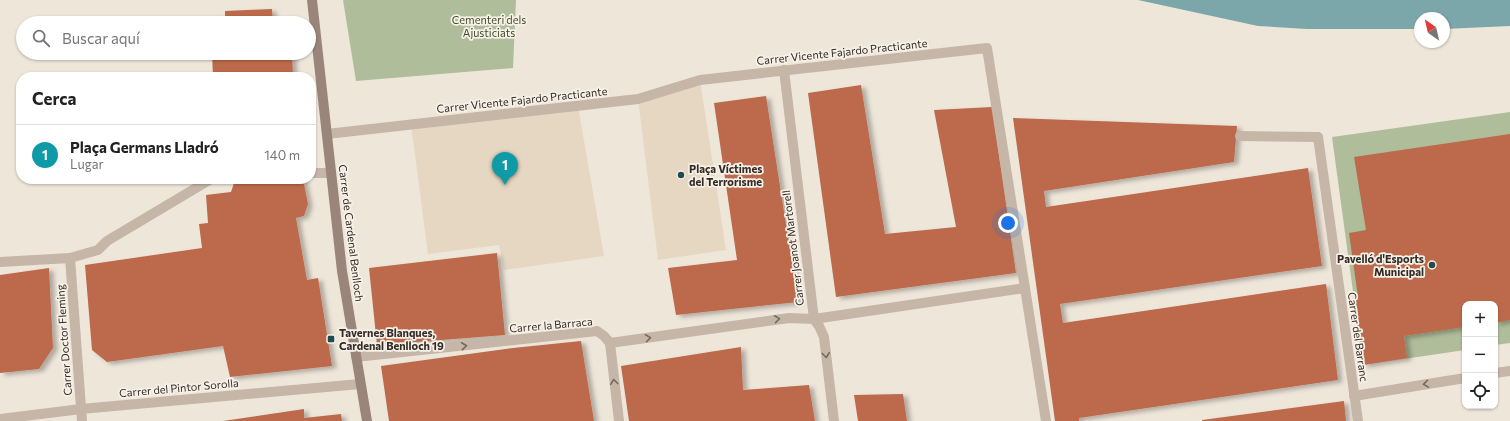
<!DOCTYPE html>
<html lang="es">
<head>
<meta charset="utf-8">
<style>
	:root { --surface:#fff; --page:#f2f2f2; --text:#222; --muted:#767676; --line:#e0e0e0; --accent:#204c51 }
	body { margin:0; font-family:Commissioner,sans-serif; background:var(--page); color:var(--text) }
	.controls { position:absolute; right:12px; bottom:12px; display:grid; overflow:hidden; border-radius:8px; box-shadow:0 1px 3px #0004 }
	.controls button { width:36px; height:36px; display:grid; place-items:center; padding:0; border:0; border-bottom:1px solid var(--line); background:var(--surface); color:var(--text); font:20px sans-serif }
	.compass { position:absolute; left:1414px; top:12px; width:36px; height:36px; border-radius:50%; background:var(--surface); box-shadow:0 1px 3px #0004; rotate:326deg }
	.you { position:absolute; left:1008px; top:223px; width:14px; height:14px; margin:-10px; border:3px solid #fff; border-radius:50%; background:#1a73e8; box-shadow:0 0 0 6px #1a73e833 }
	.badge { display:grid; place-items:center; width:26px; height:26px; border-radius:50%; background:var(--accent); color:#fff; font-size:13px; font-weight:700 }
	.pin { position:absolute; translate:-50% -33px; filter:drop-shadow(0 1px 2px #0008) }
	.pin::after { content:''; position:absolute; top:21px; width:14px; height:12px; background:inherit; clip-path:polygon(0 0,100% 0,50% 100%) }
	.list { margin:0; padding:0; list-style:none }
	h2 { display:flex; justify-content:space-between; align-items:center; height:52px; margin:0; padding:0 16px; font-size:17px }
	h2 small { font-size:13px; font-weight:400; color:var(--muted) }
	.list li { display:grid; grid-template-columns:26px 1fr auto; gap:12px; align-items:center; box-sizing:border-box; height:60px; padding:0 16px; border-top:1px solid var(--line) }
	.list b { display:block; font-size:15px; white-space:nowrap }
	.list p { margin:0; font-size:13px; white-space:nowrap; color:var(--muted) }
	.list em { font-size:13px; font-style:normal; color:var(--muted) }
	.icon { flex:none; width:22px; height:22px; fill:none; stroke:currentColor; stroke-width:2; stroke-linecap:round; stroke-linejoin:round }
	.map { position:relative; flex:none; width:1510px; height:421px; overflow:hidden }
	.search { position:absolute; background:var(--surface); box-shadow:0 1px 3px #0004; left:16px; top:16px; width:300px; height:44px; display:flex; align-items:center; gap:10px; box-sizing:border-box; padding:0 14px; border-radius:22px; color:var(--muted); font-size:15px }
	.panel { position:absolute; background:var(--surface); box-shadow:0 1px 3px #0004; left:16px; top:72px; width:300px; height:112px; border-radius:16px }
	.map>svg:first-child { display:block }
</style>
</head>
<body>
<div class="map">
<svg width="1510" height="421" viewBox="0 0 1510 421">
	<defs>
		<filter id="shadow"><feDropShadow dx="4.5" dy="2.5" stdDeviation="2" flood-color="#0004"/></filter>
	</defs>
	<rect width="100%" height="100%" fill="#efe6da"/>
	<g fill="#b0bd9b">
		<polygon points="343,0 516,0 513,68 356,81"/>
		<polygon points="1510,112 1510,343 1495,345 1495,304 1465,304 1465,350 1363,365 1332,137"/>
	</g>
	<g fill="#e6d7c2">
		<polygon points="700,80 726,250 658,260 638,99"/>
		<polygon points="578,106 604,256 504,270 499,245 428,254 411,125"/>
	</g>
	<polygon fill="#7ba6aa" points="1138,0 1510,0 1510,26 1444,29 1444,18 1420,18 1420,29 1307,29 1258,26"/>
	<g fill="#bc6a4b" filter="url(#shadow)">
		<polygon points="272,9 273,23 212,23 212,16 225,16 225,11"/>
		<polygon points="212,53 292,53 293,77 213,77"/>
		<polygon points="861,85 885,234 956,227 934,110 992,107 1016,273 836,297 808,93"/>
		<polygon points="766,96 798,302 676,315 668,268 737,260 714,103"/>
		<polygon points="1013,118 1237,126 1234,162 1044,191 1046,207 1308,168 1322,266 1060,304 1063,323 1326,284 1338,380 1079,418 1079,421 1055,421"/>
		<polygon points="1510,134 1510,320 1495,323 1495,304 1465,304 1465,327 1404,336 1407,358 1363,365 1353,298 1358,297 1349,233 1366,230 1354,157"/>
		<polygon points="303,179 308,204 304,216 296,218 307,280 318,278 332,366 230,377 223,346 107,362 92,350 85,265 202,248 199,224 208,223 206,195 231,192 235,180"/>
		<polygon points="497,253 505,335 377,345 369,268"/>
		<polygon points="49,268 53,348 39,369 0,373 0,275"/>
		<polygon points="581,341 594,421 389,421 381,366 513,348"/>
		<polygon points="741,347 743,390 809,385 815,421 629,421 621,366"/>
		<polygon points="903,394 907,421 858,421 854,395"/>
		<polygon points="1344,401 1346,421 1202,421 1202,420"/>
		<polygon points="304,409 304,418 341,414 342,421 223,421"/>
	</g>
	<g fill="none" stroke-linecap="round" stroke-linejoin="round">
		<g stroke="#c6b6a7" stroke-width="10">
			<polyline points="1240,136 1318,137"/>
			<polyline points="311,173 331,173"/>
			<polyline points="70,258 98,250 107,241 211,179"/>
			<polyline points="1495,373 1510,371"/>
			<polyline points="1354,396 1465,378"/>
		</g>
		<g stroke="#c6b6a7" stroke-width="10">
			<polyline points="784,70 814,319 819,326 824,337 834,421"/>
			<polyline points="327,134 638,99 700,80 987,48 1046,421"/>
			<polyline points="1318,137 1358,421"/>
			<polyline points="0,262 70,258 82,421"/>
			<polyline points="610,343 789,318 814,319 1025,288"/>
			<polyline points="356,357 597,331 604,336 610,343 619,421"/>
			<polyline points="0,419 81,409 360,384"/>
		</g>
		<polyline stroke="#998579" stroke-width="10" points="312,0 342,271 367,421"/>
	</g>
	<defs><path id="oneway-chevron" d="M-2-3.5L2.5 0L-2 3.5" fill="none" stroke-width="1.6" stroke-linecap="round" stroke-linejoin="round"/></defs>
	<g stroke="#756a61">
		<use href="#oneway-chevron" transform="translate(777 319) rotate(-8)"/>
		<use href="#oneway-chevron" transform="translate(648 338) rotate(-8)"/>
		<use href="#oneway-chevron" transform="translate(464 346) rotate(-6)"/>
		<use href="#oneway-chevron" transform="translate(826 355) rotate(83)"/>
		<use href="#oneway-chevron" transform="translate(614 382) rotate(-97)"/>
		<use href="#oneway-chevron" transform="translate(1426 384) rotate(171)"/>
	</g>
	<g fill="#204c51" stroke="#f7f0e6" stroke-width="1.5">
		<circle cx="681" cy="175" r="4"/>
		<circle cx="1432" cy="265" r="4"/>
		<rect x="327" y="335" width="8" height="8" rx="2"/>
	</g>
	<g text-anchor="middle" stroke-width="3.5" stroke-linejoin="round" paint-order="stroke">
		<g font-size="11" fill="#424f2d" stroke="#f7f0e6">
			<text x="489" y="24">Cementeri dels<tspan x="489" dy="13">Ajusticiats</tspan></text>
		</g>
		<g font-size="11" fill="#332b27" stroke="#f7f0e6">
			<text transform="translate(842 52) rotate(-6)" y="4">Carrer Vicente Fajardo Practicante</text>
			<text transform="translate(522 100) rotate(-6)" y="4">Carrer Vicente Fajardo Practicante</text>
			<text transform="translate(351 233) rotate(83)" y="4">Carrer de Cardenal Benlloch</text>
			<text transform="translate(793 248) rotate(-97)" y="4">Carrer Joanot Martorell</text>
			<text transform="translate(551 325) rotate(-5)" y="4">Carrer la Barraca</text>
			<text transform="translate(1358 337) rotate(82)" y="4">Carrer del Barranc</text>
			<text transform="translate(64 340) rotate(-94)" y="4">Carrer Doctor Fleming</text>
			<text transform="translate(179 388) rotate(-5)" y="4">Carrer del Pintor Sorolla</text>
		</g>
		<g font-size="11" font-weight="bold" fill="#332b27" stroke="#f7f0e6" text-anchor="start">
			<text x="689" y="173">Plaça Víctimes<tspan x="689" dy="13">del Terrorisme</tspan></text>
			<text x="1424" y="263" text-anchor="end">Pavelló d'Esports<tspan x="1424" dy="13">Municipal</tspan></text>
			<text x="339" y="337">Tavernes Blanques,<tspan x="339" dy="13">Cardenal Benlloch 19</tspan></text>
		</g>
	</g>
</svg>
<div class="controls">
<button>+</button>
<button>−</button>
<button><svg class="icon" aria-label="locate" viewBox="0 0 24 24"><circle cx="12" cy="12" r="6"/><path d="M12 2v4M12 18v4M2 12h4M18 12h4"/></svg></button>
</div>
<svg class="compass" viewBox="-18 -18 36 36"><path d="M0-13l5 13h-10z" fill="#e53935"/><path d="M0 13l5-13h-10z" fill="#767676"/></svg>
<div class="you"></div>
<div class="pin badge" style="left:505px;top:185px;background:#0f9aa8">1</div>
<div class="search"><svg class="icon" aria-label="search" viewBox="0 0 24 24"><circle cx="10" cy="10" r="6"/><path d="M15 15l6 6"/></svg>Buscar aquí</div>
<section class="panel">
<h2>Cerca<small></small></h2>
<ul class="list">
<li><span class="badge" style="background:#0f9aa8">1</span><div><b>Plaça Germans Lladró</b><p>Lugar</p></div><em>140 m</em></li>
</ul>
</section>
</div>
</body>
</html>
